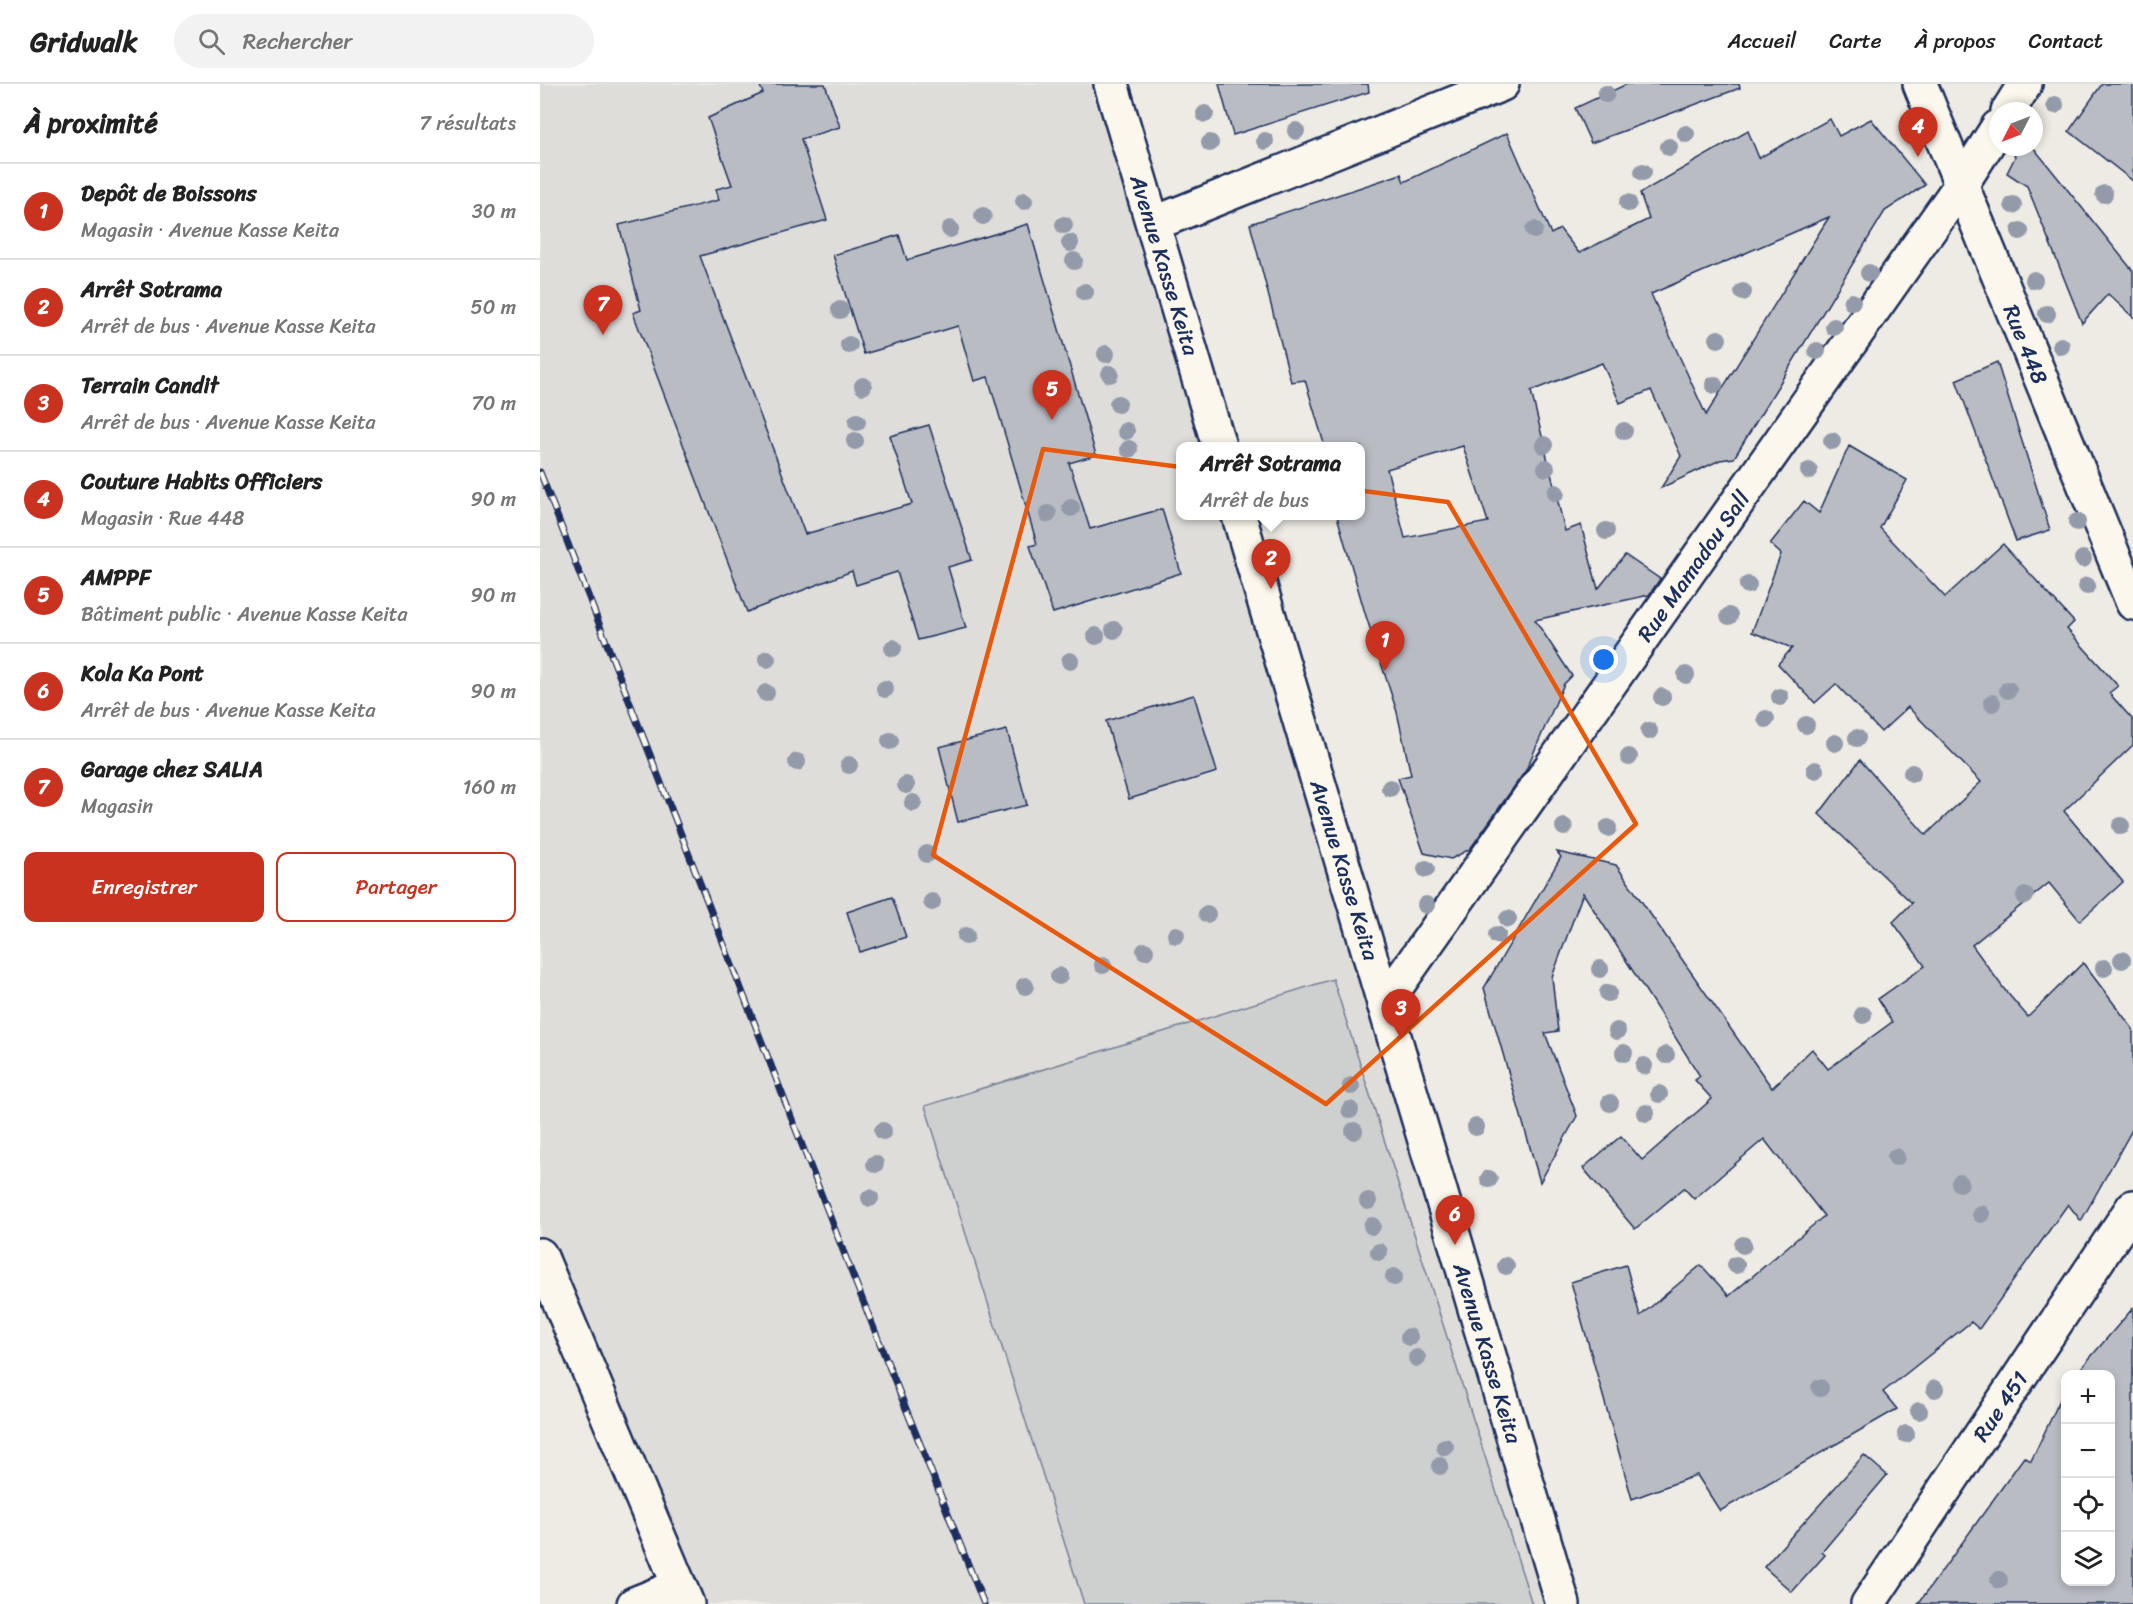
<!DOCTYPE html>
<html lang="fr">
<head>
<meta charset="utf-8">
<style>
	:root { --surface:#fff; --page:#f2f2f2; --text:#222; --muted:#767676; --line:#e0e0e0; --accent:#c8321e }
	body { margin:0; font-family:Sriracha,sans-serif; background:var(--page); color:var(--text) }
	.controls { position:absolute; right:18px; bottom:18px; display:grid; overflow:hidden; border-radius:12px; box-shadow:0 3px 9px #0003 }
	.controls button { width:54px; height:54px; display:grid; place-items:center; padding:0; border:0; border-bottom:2px solid var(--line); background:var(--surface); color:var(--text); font:30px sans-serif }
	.compass { position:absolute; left:1449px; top:18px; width:54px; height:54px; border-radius:50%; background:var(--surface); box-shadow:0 3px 9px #0003; rotate:228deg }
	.you { position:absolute; left:1064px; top:576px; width:21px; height:21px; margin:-15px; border:4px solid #fff; border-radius:50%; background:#1a73e8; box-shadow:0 0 0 9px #1a73e833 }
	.badge { display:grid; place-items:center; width:39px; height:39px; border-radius:50%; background:var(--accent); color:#fff; font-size:20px; font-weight:700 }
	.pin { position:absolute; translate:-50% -50px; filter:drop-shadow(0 2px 3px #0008) }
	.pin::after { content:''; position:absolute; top:32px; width:21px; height:18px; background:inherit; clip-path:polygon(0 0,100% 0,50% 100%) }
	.popup { position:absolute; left:636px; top:358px; width:189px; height:78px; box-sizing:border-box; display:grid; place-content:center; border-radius:12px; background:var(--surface); filter:drop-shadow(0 2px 4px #0005); font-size:20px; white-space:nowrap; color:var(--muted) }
	.popup b { font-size:22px; color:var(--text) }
	.popup::after { content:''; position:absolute; left:50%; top:100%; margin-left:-12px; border:12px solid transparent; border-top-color:var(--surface) }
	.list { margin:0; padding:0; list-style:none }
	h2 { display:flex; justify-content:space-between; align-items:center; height:78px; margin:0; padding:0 24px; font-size:26px }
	h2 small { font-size:20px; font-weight:400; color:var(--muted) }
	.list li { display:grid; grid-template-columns:39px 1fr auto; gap:18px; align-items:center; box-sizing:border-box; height:96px; padding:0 24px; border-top:2px solid var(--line) }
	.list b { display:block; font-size:22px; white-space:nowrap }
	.list p { margin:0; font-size:20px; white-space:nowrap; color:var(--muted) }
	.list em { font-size:20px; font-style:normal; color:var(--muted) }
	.actions { display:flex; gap:12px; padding:18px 24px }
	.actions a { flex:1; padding:14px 0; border:2px solid var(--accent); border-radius:12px; text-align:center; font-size:21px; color:var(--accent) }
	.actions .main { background:var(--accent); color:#fff }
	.icon { flex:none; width:33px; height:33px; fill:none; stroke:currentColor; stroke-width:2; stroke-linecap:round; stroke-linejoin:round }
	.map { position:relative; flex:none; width:1593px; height:1520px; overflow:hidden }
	header { display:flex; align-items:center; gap:36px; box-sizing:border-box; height:84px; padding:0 30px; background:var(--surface); border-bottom:2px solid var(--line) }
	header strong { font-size:28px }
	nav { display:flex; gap:33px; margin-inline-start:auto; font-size:21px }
	.search { width:420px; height:54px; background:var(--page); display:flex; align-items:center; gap:15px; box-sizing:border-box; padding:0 21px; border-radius:33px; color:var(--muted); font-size:22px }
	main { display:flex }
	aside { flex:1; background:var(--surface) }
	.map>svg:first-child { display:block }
</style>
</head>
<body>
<header>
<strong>Gridwalk</strong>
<div class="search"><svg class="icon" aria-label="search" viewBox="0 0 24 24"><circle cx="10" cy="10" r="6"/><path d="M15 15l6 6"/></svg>Rechercher</div>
<nav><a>Accueil</a><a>Carte</a><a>À propos</a><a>Contact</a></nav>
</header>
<main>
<aside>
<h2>À proximité<small>7 résultats</small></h2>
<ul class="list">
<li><span class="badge">1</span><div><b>Depôt de Boissons</b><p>Magasin · Avenue Kasse Keita</p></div><em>30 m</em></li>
<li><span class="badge">2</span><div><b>Arrêt Sotrama</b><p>Arrêt de bus · Avenue Kasse Keita</p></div><em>50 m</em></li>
<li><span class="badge">3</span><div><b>Terrain Candit</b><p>Arrêt de bus · Avenue Kasse Keita</p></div><em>70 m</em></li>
<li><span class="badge">4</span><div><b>Couture Habits Officiers</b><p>Magasin · Rue 448</p></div><em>90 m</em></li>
<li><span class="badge">5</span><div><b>AMPPF</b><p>Bâtiment public · Avenue Kasse Keita</p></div><em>90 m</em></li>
<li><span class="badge">6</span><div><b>Kola Ka Pont</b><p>Arrêt de bus · Avenue Kasse Keita</p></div><em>90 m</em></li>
<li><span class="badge">7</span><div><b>Garage chez SALIA</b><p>Magasin</p></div><em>160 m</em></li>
</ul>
<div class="actions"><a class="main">Enregistrer</a><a>Partager</a></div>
</aside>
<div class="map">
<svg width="1593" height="1520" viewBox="0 0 1593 1520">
	<rect width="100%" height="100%" fill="#eeebe4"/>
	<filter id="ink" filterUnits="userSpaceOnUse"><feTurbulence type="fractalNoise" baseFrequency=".0167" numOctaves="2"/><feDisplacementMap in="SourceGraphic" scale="12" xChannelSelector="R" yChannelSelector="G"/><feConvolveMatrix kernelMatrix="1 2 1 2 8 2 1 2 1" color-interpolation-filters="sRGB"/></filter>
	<g filter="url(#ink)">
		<polygon fill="#deddda" points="0,0 562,0 670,362 641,362 641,432 691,432 1017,1520 157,1520 0,1156"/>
		<polygon fill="#cecfcf" stroke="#747f96" stroke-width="1.5" points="793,895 992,1520 544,1520 385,1022"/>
		<g fill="#b9bcc3" stroke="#1b2f5e" stroke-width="1.5" fill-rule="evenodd">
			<polygon points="219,0 285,0 300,43 261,55 287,136 160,172 265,450 372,420 350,352 389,341 432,476 408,483 426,544 378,556 357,488 316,501 312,487 207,528 93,229 101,226 79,141 179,116 176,105 192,101 168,34 223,9"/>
			<polygon points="679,0 828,0 829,8 693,51"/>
			<polygon points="1087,0 1199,0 1200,4 1051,59 1035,24"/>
			<polygon points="1562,0 1593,0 1593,97 1529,47"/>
			<path d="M1290,35L1299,52L1331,35L1385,101L1345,127L1194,374L1180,376L1121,404L1141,372L1111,306L1080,319L1062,279L991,307L1025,447L1041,441L1058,505L1085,471L1120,495L1109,511L995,536L1032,592L1024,600L986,686L930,765L911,775L884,769L858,694L871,691L857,628L825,529L797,432H821V363H785L765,296L751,298L710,140L861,90L864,98L967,49L1011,150L1020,145L1039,169L1109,135L1100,109L1208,47L1219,74ZM1289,133L1166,331L1111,210ZM923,362L948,438L865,454L847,385Z"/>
			<polygon points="1471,63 1493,63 1593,187 1593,233 1568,210 1542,239 1487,102 1467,89 1475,73"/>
			<polygon points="488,140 556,371 529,379 550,445 622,425 641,489 513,529 490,462 497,460 448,293 434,297 418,242 324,270 293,171 359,151 367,176"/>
			<polygon points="1457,278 1510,446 1476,457 1416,296"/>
			<polygon points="1309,362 1367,396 1340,444 1405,513 1463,460 1534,538 1527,545 1578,602 1569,609 1593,636 1593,661 1524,727 1583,798 1540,837 1509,799 1432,861 1464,905 1488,933 1543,879 1593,945 1593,1044 1541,1137 1528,1120 1439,1245 1431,1238 1343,1308 1357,1325 1180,1427 1157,1391 1092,1415 1031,1198 1086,1181 1100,1232 1161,1181 1189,1212 1284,1132 1224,1055 1154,1115 1144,1104 1095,1145 1043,1084 1081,1052 1102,1076 1172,1015 1155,996 1160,992 1043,809 1012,893 1018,947 1005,949 1037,1032 1000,1098 944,904 1021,773 1017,768 1076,781 1232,1004 1272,965 1288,985 1352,938 1338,915 1385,882 1353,838 1372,819 1279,730 1320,676 1386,751 1441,698 1368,623 1341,648 1296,600 1275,619 1238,580 1252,564 1212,548 1241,470 1230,460 1264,417 1279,429"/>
			<polygon points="654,611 677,688 589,715 566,637"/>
			<polygon points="467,646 487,721 418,738 399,663"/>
			<polygon points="352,813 366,853 320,868 307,828"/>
			<polygon points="1593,1224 1593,1520 1378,1520 1484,1373 1491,1377 1526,1303 1526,1497 1570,1497 1570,1290 1536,1290"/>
			<polygon points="1324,1371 1347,1391 1282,1468 1285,1471 1252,1508 1224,1483"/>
		</g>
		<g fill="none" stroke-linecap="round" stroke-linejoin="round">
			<defs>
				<g id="minor">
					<polyline points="1380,0 1593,519"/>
					<polyline points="1468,27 1485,0"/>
					<polyline points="613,140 962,0"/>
					<polyline points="844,920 1421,101 1458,43"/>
					<polyline points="0,1171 147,1520"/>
					<polyline points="94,1520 139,1502"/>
				</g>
				<polyline id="tertiary" points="1328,1520 1593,1123"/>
				<g id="secondary">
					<polyline points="571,0 679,362"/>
					<polyline points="699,432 1023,1520"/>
				</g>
			</defs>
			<use href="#minor" stroke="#1b2f5e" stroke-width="38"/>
			<use href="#tertiary" stroke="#1b2f5e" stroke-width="38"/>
			<use href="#secondary" stroke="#1b2f5e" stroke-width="38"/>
			<use href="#minor" stroke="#fbf7ec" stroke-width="33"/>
			<use href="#tertiary" stroke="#fbf7ec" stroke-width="33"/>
			<use href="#secondary" stroke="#fbf7ec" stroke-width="33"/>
			<defs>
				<polyline id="rail" points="0,388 313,1192 444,1520"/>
			</defs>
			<use href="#rail" stroke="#1b2f5e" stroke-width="7"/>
			<use href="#rail" stroke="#fbf7ec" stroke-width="4.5" stroke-dasharray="14" stroke-linecap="butt"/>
		</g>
		<g fill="#939aaa">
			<circle cx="1066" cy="10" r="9"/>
			<circle cx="1515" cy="21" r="9"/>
			<circle cx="665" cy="30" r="9"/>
			<circle cx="756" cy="47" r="9"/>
			<circle cx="1146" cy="50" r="9"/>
			<circle cx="725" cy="57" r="9"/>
			<circle cx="670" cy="59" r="9"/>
			<circle cx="1129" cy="63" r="9"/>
			<circle cx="1103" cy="88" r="9"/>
			<circle cx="1564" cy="110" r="9"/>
			<circle cx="484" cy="117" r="9"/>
			<circle cx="1088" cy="119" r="9"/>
			<circle cx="1473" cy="121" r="9"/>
			<circle cx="443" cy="132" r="9"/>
			<circle cx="524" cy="141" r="9"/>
			<circle cx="410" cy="145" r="9"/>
			<circle cx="994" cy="146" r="9"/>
			<circle cx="1480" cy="147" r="9"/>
			<circle cx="530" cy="159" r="9"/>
			<circle cx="534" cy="177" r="9"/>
			<circle cx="1329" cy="189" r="9"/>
			<circle cx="1494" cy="196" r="9"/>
			<circle cx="545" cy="208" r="9"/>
			<circle cx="1203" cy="208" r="9"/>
			<circle cx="1312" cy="218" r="9"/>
			<circle cx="300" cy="226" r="9"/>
			<circle cx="1507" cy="230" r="9"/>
			<circle cx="1294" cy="243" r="9"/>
			<circle cx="1178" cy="255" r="9"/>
			<circle cx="309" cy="261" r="9"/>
			<circle cx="1521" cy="262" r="9"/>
			<circle cx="1277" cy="267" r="9"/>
			<circle cx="566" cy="270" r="9"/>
			<circle cx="570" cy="290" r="9"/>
			<circle cx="1174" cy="301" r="9"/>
			<circle cx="323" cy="302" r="9"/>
			<circle cx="578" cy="320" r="9"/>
			<circle cx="317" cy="338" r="9"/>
			<circle cx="586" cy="347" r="9"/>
			<circle cx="1084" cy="347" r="9"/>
			<circle cx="315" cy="357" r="9"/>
			<circle cx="1292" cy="357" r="9"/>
			<circle cx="1004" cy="361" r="9"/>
			<circle cx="589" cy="365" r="9"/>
			<circle cx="1006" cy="384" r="9"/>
			<circle cx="1269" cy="387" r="9"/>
			<circle cx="1016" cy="409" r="9"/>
			<circle cx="531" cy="424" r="9"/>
			<circle cx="508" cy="430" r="9"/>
			<circle cx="1537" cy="438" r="9"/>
			<circle cx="1066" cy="447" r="9"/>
			<circle cx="1543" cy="475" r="9"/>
			<circle cx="1208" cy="501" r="9"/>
			<circle cx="1547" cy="502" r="9"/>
			<circle cx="1189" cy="532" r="9"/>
			<circle cx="574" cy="546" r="9"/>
			<circle cx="556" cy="552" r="9"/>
			<circle cx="353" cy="564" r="9"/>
			<circle cx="227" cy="575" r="9"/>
			<circle cx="530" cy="577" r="9"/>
			<circle cx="1146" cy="591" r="9"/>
			<circle cx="345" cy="605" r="9"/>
			<circle cx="1468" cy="606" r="9"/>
			<circle cx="226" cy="609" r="9"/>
			<circle cx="1122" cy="613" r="9"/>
			<circle cx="1240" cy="613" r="9"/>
			<circle cx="1452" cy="619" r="9"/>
			<circle cx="1226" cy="635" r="9"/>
			<circle cx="1266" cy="641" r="9"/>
			<circle cx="1109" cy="647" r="9"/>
			<circle cx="1317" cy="654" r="9"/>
			<circle cx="350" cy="657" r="9"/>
			<circle cx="1295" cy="659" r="9"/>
			<circle cx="1089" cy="673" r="9"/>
			<circle cx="257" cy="678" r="9"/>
			<circle cx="309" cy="681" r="9"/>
			<circle cx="1275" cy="686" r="9"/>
			<circle cx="1372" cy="689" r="9"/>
			<circle cx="366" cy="701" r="9"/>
			<circle cx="850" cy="704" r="9"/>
			<circle cx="373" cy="719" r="9"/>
			<circle cx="1581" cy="742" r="9"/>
			<circle cx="1024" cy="743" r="9"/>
			<circle cx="1068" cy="744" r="9"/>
			<circle cx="387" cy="770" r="9"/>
			<circle cx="886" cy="785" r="9"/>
			<circle cx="1485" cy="812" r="9"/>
			<circle cx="392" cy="818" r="9"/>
			<circle cx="886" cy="821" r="9"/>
			<circle cx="667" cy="830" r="9"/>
			<circle cx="968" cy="835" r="9"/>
			<circle cx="636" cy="851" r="9"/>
			<circle cx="957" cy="851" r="9"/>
			<circle cx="426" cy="852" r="9"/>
			<circle cx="605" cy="867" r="9"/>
			<circle cx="1582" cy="876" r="9"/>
			<circle cx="563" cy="881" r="9"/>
			<circle cx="1564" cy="884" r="9"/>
			<circle cx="1060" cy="885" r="9"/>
			<circle cx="519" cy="892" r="9"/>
			<circle cx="485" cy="902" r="9"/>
			<circle cx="1068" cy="909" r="9"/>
			<circle cx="1323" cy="931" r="9"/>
			<circle cx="1077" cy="947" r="9"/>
			<circle cx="1084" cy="969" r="9"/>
			<circle cx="1126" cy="971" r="9"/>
			<circle cx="1104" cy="982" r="9"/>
			<circle cx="811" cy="1002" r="9"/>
			<circle cx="1119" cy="1010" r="9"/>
			<circle cx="1070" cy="1019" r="9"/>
			<circle cx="810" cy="1026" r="9"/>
			<circle cx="1106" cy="1029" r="9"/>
			<circle cx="936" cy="1043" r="9"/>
			<circle cx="343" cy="1047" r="9"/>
			<circle cx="814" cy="1047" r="9"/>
			<circle cx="1356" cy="1073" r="9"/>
			<circle cx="335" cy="1080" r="9"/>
			<circle cx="949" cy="1095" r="9"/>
			<circle cx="1420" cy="1099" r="9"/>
			<circle cx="330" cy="1114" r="9"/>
			<circle cx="828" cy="1117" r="9"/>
			<circle cx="1441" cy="1130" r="9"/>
			<circle cx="832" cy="1142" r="9"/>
			<circle cx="1203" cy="1161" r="9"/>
			<circle cx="839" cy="1168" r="9"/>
			<circle cx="1196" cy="1181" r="9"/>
			<circle cx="966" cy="1182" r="9"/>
			<circle cx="854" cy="1193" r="9"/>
			<circle cx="869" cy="1253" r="9"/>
			<circle cx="877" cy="1274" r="9"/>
			<circle cx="1280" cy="1304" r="9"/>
			<circle cx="1395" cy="1305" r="9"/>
			<circle cx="1379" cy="1327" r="9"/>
			<circle cx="1366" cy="1350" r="9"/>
			<circle cx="905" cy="1363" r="9"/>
			<circle cx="900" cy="1382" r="9"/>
			<circle cx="1459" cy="1496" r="9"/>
		</g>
	</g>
	<path fill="none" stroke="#e8590c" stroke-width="4.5" stroke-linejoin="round" d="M503,365L908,418L1096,740L786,1020L393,771Z"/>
	<g text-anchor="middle" stroke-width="4.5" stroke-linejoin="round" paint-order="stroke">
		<g font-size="22" fill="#1b2f5e" stroke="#fbf7ec">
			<text transform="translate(625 181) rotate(73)" y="8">Avenue Kasse Keita</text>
			<text transform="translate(1486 260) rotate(68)" y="8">Rue 448</text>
			<text transform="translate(1153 482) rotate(-55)" y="8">Rue Mamadou Sall</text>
			<text transform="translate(805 786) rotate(73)" y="8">Avenue Kasse Keita</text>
			<text transform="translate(948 1269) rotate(73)" y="8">Avenue Kasse Keita</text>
			<text transform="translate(1460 1322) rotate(-56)" y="8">Rue 451</text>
		</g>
	</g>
</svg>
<div class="controls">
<button>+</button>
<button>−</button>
<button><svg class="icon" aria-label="locate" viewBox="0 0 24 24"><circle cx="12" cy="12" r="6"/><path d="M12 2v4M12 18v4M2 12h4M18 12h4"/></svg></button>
<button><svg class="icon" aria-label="layers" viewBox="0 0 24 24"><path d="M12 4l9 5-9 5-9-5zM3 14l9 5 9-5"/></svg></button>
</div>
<svg class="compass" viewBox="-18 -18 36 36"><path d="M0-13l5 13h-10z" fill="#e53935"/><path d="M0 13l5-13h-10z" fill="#767676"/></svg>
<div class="you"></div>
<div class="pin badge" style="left:845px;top:587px">1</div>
<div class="pin badge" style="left:731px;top:505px">2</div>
<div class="popup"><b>Arrêt Sotrama</b>Arrêt de bus</div>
<div class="pin badge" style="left:861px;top:955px">3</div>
<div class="pin badge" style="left:1378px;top:73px">4</div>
<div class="pin badge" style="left:512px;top:336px">5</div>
<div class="pin badge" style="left:915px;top:1161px">6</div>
<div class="pin badge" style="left:63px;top:251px">7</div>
</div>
</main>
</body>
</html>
